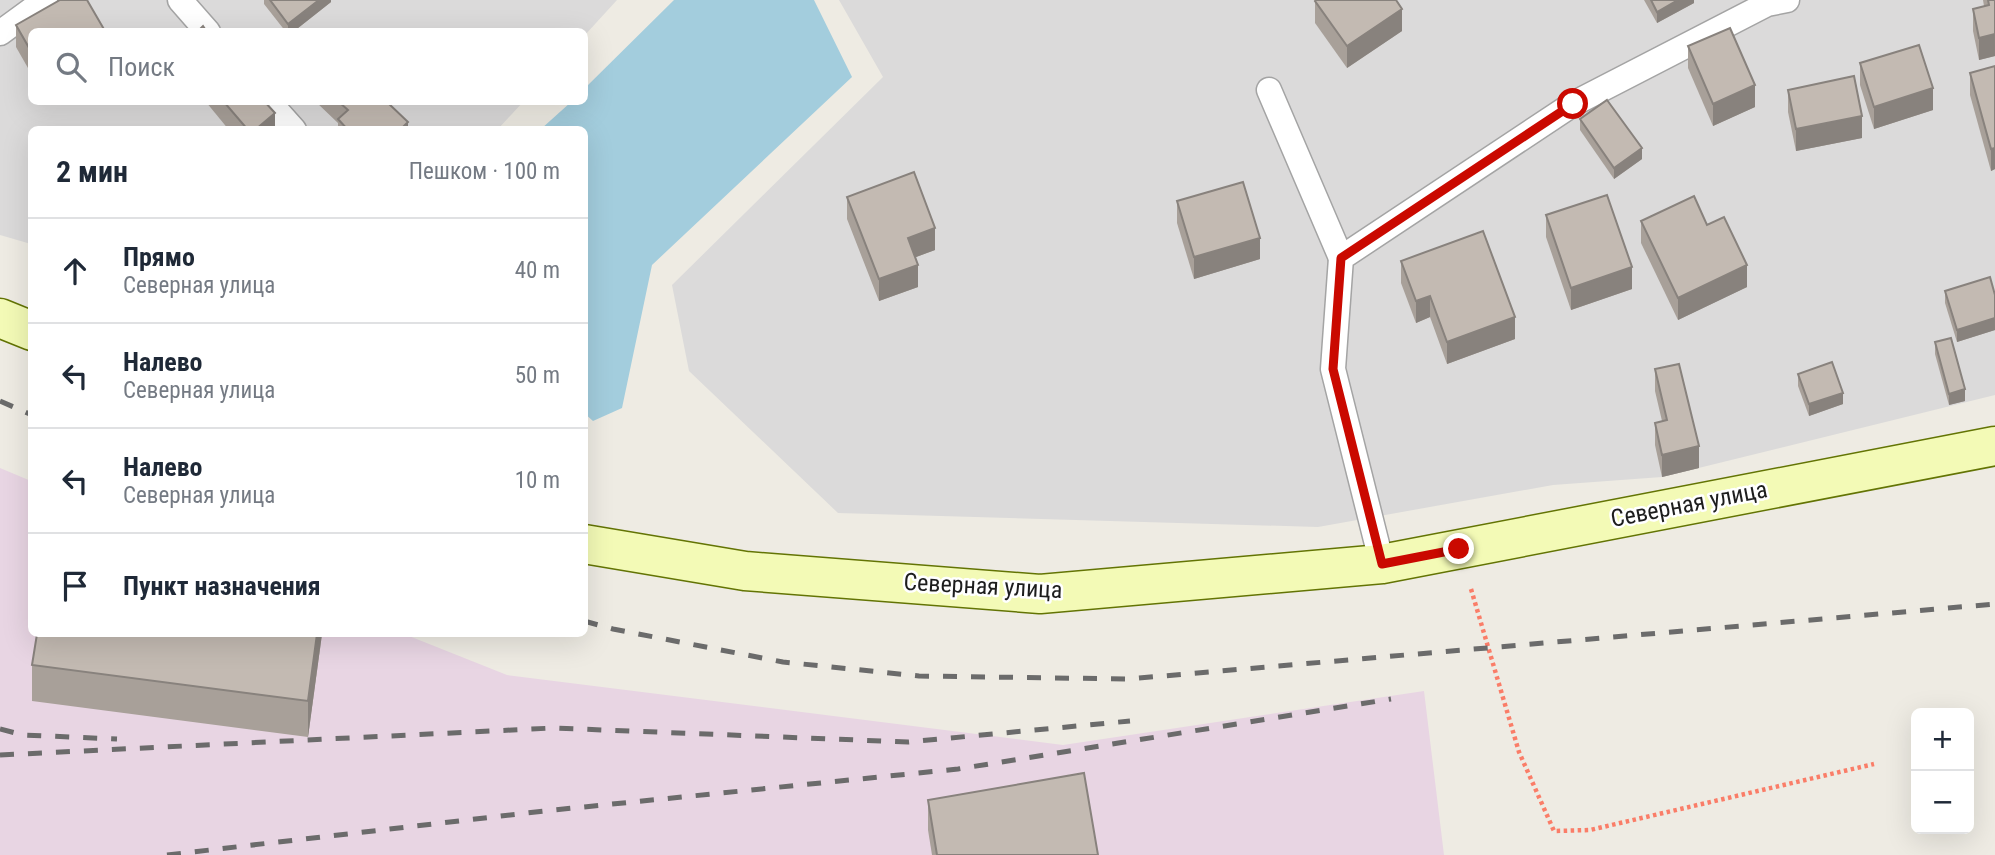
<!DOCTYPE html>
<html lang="ru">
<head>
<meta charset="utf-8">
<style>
	:root { --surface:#fff; --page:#f6f6f7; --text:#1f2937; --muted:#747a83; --line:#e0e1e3 }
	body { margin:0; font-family:"Roboto Condensed",sans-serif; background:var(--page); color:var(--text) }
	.controls { position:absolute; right:21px; bottom:21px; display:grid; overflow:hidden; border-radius:10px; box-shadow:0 7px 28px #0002 }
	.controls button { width:63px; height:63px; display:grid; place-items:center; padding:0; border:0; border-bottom:2px solid var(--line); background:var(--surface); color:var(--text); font:35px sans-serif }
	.stop { position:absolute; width:21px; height:21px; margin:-16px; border:5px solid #ca0900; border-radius:50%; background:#fff }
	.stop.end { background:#ca0900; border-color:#fff; box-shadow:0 2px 7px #0008 }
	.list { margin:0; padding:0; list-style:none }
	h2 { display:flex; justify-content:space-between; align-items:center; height:91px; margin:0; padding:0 28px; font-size:30px }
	h2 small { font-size:23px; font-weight:400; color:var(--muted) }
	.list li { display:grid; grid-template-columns:46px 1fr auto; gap:21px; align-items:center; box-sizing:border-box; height:105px; padding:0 28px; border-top:2px solid var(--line) }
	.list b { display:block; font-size:26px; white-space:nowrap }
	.list p { margin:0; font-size:23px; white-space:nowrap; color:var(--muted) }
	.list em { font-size:23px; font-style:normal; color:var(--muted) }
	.icon { flex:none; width:38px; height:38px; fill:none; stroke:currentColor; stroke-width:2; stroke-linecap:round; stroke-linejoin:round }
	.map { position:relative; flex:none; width:1995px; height:855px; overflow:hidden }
	.search { position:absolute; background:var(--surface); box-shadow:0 7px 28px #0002; left:28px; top:28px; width:560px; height:77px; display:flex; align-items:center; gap:18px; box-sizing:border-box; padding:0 24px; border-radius:10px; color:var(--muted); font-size:26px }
	.panel { position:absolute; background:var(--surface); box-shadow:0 7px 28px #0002; left:28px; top:126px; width:560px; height:511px; border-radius:10px }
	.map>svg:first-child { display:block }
</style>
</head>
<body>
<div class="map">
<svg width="1995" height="855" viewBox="0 0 1995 855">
	<rect width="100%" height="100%" fill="#eeebe3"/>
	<g fill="#dbdada">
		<polygon points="0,0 617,0 585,35 584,32 32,32 32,102 523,102 498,129 32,130 31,244 0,235"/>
		<polygon points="839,0 1995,0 1995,395 1662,477 1553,485 1318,527 838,513 689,371 672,285 883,77"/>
	</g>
	<polygon fill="#e8d5e3" points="0,468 31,481 32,634 404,634 507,675 1063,745 1424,691 1444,855 0,855"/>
	<polygon fill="#a3cddd" points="674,0 814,0 852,77 652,265 622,408 593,421 584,413 584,130 541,129 571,102 584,102 585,88"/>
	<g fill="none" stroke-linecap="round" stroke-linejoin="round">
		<defs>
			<g id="lane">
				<polyline points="180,0 208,32"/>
				<polyline points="0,33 45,0"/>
				<polyline points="1269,90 1341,258"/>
				<polyline points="269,102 294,130"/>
				<polyline points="1382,564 1333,369 1341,258 1573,104 1767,4 1787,0"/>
			</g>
			<g id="secondary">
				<polyline points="0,318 32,331"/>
				<polyline points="584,544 745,571 1040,594 1382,564 1995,446"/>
			</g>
		</defs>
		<use href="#lane" stroke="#a4a4a4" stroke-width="27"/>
		<use href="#secondary" stroke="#637404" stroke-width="41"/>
		<polyline stroke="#fa7d68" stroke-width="4.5" stroke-dasharray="3.5 3.5" stroke-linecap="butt" points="1471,589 1519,752 1554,831 1590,830 1874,764"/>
		<use href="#lane" stroke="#fff" stroke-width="24"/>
		<use href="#secondary" stroke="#f3fab6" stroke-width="38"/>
		<g stroke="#6b6b6b" stroke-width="5" stroke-dasharray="14 14" stroke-linecap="butt">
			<polyline points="0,401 32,415"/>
			<polyline points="584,621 613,629 783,662 919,676 1128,679 1995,604"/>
			<polyline points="0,729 23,735 117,739"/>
			<polyline points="0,755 553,728 908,742 1130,721"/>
			<polyline points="167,855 544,811 958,769 1391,699"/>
		</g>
	</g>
	<g fill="#a8a099">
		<polygon points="264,0 331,0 331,2 293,32 286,32 264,4"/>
		<polygon points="1644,0 1694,0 1694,3 1657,23"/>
		<polygon points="1983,0 1995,0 1995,56 1979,60 1973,31 1973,9 1984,6"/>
		<polygon points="1315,1 1402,31 1347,68 1315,23"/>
		<polygon points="16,25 32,32 32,75 16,47"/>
		<polygon points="1688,46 1755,107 1713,126 1688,68"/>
		<polygon points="1860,63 1933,110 1874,129 1860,85"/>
		<polygon points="1995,66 1995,169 1991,171 1970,95 1970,73"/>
		<polygon points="1788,90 1862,138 1796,151 1788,112"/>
		<polygon points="206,102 265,102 275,130 229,130"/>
		<polygon points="316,102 387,102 408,130 338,130 338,123"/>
		<polygon points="1580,119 1642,159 1614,179 1580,130"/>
		<polygon points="847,197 935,250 916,257 918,287 879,301 847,219"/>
		<polygon points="1177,201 1260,259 1194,279 1177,223"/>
		<polygon points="1546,215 1632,289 1571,310 1546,237"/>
		<polygon points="1641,221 1707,225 1747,287 1678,320 1641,243"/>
		<polygon points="1401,261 1515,339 1447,364 1430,317 1416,323 1401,283"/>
		<polygon points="1945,291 1995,295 1995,330 1957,342 1945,303"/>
		<polygon points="1935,342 1965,401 1949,405 1935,354"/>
		<polygon points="1655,369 1699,468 1662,477 1655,445 1655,423 1662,421 1655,391"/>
		<polygon points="1798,374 1843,404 1809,416 1798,386"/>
		<polygon points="37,634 322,634 308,737 32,701 32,665"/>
		<polygon points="928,800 1098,855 932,855 928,830"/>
	</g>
	<g fill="#88827d">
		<polygon points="319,0 331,0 331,2 293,32 288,32 288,24"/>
		<polygon points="1678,0 1694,0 1694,3 1657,23 1657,12"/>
		<polygon points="1402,9 1402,31 1347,68 1347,46"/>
		<polygon points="1995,34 1995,56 1979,60 1979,38"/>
		<polygon points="1755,85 1755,107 1713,126 1713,104"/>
		<polygon points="1933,88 1933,110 1874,129 1874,107"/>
		<polygon points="275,113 275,130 255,130"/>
		<polygon points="1862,116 1862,138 1796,151 1796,129"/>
		<polygon points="408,122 408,130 400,130"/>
		<polygon points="1642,148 1642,159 1614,179 1614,168"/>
		<polygon points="1995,148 1995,169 1991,171 1991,149"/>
		<polygon points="935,228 935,250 908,260 908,238"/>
		<polygon points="1260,238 1260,259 1194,279 1194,257"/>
		<polygon points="918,265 918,287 879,301 879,279"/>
		<polygon points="1747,265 1747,287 1678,320 1678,298"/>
		<polygon points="1632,267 1632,289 1571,310 1571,288"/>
		<polygon points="1430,296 1430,317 1416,323 1416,301"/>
		<polygon points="1515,317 1515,339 1447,364 1447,342"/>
		<polygon points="1995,318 1995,330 1957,342 1957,330"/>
		<polygon points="1965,389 1965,401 1949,405 1949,394"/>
		<polygon points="1843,393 1843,404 1809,416 1809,404"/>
		<polygon points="1699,446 1699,468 1662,477 1662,455"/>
		<polygon points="317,634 322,634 308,737 308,701"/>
	</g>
	<g fill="#c3bab2" stroke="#88827d" stroke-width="2">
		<polygon points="60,0 87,0 105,31 32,32 32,53 16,25"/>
		<polygon points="270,0 319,0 288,24"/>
		<polygon points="1316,0 1396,0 1402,9 1347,46 1315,1"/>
		<polygon points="1651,0 1678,0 1657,12"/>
		<polygon points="1988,0 1995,0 1995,34 1979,38 1973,9 1989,5"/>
		<polygon points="203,26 207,32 197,32"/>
		<polygon points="1730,28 1755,85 1713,104 1688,46"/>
		<polygon points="1919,45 1933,88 1874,107 1860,63"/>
		<polygon points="1995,66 1995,148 1991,149 1970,73"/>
		<polygon points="1854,76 1862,116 1796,129 1788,90"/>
		<polygon points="1607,100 1642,148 1614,168 1580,119"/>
		<polygon points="224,102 265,102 275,113 255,130 248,130"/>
		<polygon points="339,102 387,102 408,122 400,130 348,130 338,119 348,110"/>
		<polygon points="914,172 935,228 908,238 918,265 879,279 847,197"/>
		<polygon points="1243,182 1260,238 1194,257 1177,201"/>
		<polygon points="1607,195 1632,267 1571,288 1546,215"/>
		<polygon points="1694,196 1707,225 1724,217 1747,265 1678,298 1641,221"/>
		<polygon points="1483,231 1515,317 1447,342 1430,296 1416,301 1401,261"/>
		<polygon points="1990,277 1995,295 1995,318 1957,330 1945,291"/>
		<polygon points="1951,338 1965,389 1949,394 1935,342"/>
		<polygon points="1832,362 1843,393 1809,404 1798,374"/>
		<polygon points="1679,364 1699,446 1662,455 1655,423 1667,420 1655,369"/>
		<polygon points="37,634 317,634 308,701 32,665"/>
		<polygon points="1084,773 1098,855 937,855 928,800"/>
	</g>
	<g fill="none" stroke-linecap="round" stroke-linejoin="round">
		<polyline stroke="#ca0900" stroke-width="9" points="1459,549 1382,564 1333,369 1341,258 1573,104"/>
	</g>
	<g text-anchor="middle" stroke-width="5" stroke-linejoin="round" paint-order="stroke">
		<g font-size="24" fill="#1d1d1d" stroke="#fff">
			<text transform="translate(1689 504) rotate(-11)" y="8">Северная улица</text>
			<text transform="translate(983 586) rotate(3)" y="8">Северная улица</text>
		</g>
	</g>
</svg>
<div class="controls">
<button>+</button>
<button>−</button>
</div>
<div class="stop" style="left:1573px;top:104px"></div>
<div class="stop end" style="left:1459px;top:549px"></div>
<div class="search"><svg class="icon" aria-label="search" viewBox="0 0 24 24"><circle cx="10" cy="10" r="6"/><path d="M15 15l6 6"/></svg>Поиск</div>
<section class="panel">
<h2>2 мин<small>Пешком · 100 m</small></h2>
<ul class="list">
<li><svg class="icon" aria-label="ahead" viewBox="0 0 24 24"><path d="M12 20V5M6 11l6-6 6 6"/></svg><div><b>Прямо</b><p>Северная улица</p></div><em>40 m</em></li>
<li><svg class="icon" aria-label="left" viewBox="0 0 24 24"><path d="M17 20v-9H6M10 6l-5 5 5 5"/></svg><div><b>Налево</b><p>Северная улица</p></div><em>50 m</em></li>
<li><svg class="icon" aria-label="left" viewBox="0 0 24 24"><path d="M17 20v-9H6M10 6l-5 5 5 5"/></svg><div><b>Налево</b><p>Северная улица</p></div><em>10 m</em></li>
<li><svg class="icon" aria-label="arrive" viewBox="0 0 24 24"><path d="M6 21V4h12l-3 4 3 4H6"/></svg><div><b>Пункт назначения</b></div></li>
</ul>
</section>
</div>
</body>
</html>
